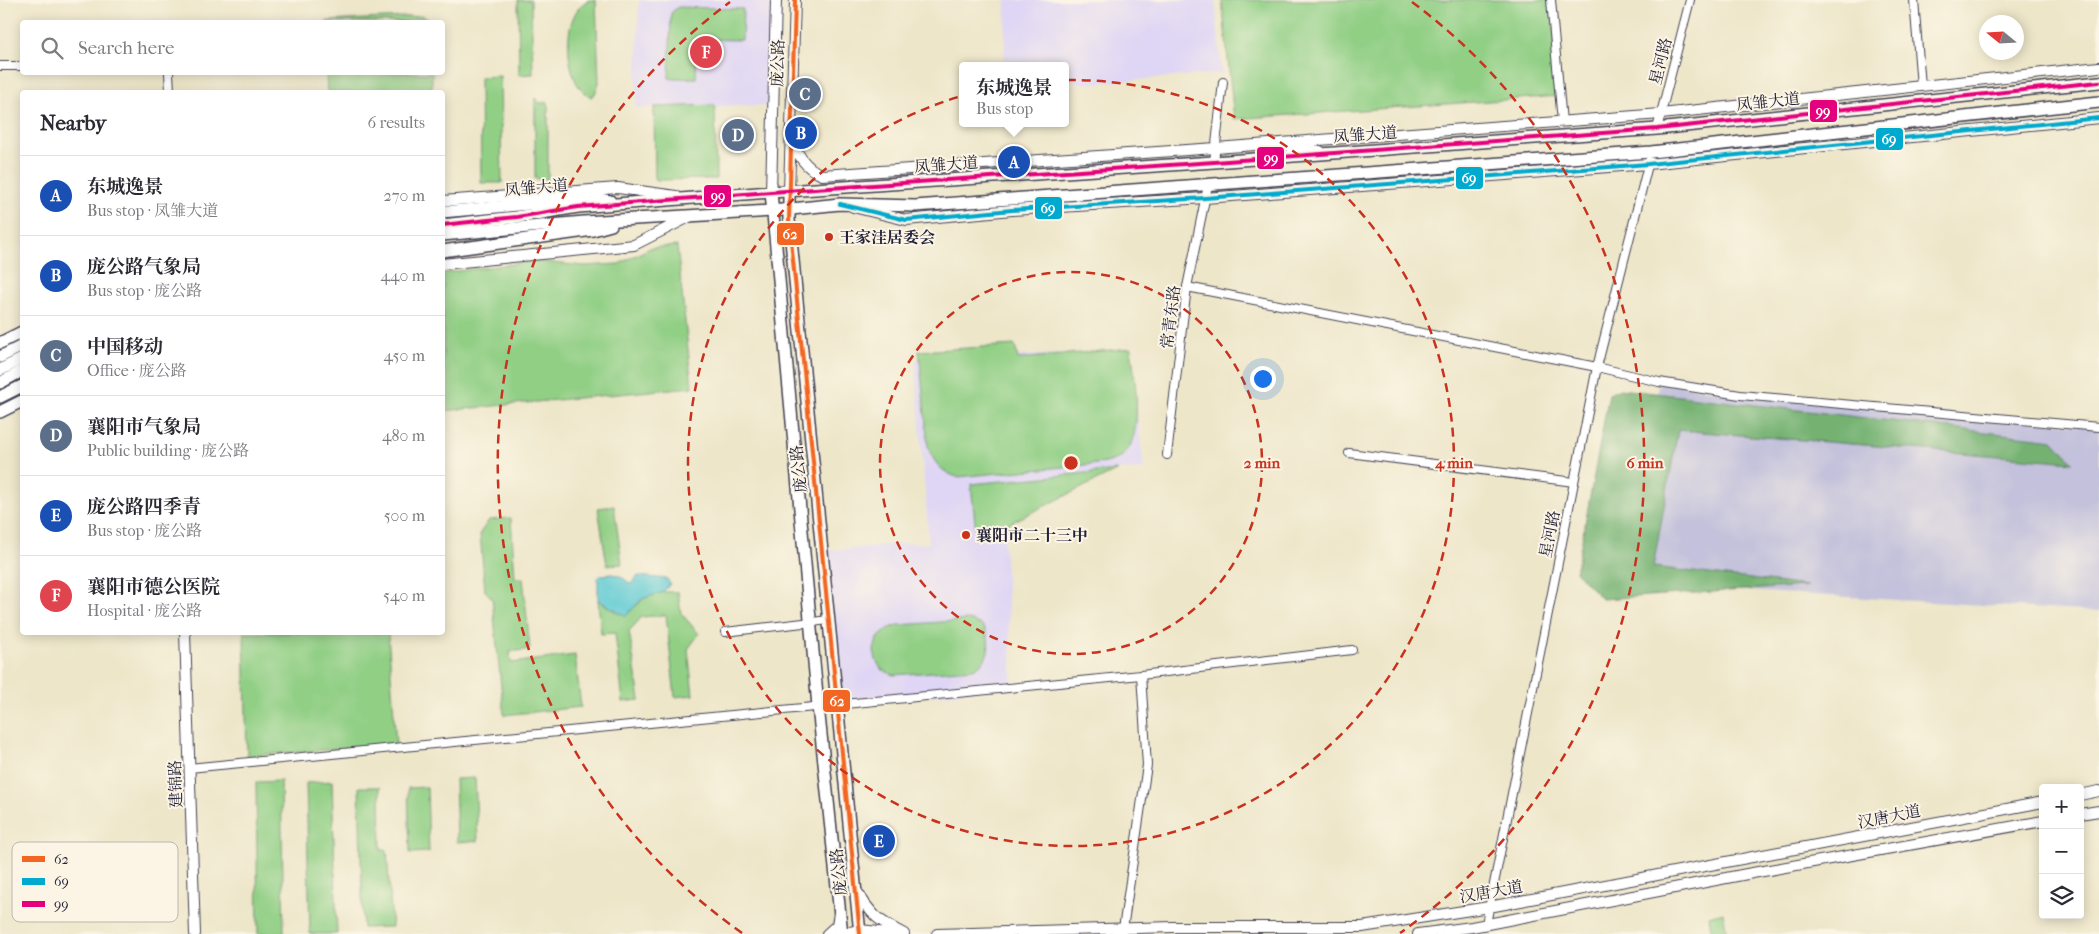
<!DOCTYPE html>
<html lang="en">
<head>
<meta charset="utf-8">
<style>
	:root { --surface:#fff; --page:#f2f2f3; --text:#2b2b33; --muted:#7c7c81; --line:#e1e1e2; --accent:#0f766e }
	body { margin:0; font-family:"IM FELL French Canon","Noto Serif SC",serif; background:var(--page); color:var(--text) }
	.controls { position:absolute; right:15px; bottom:15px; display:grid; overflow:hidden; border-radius:5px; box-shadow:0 2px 12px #0003 }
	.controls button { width:45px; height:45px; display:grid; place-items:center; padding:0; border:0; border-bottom:1px solid var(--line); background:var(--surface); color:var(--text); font:25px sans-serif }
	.compass { position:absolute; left:1979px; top:15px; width:45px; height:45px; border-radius:50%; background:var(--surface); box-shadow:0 2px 12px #0003; rotate:288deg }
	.you { position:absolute; left:1262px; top:378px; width:18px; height:18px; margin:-12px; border:4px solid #fff; border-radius:50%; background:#1a73e8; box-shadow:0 0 0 8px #1a73e833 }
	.badge { display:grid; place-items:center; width:32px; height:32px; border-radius:50%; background:var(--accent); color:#fff; font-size:16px; font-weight:700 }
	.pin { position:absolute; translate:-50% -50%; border:2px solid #fff; box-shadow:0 1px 5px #0006 }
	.popup { position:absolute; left:959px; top:62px; width:110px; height:65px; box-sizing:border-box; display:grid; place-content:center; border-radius:5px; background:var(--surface); filter:drop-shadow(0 1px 4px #0005); font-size:16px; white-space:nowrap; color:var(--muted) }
	.popup b { font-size:19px; color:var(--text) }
	.popup::after { content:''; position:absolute; left:50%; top:100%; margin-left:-10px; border:10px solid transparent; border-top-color:var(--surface) }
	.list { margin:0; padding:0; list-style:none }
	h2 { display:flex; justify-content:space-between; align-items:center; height:65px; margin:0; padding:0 20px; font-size:21px }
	h2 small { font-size:16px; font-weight:400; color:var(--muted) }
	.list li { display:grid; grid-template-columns:32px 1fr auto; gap:15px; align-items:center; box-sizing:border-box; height:80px; padding:0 20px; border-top:1px solid var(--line) }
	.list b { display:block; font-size:19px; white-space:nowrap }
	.list p { margin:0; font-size:16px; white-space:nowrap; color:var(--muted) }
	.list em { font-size:16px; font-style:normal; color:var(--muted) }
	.icon { flex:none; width:28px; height:28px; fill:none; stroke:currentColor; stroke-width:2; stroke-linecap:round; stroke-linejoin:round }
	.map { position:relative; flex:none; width:2099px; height:934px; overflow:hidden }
	.search { position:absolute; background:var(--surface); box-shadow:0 2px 12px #0003; left:20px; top:20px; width:425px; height:55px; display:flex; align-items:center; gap:12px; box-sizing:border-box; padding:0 18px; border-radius:5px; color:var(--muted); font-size:19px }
	.panel { position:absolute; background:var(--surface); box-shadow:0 2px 12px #0003; left:20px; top:90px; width:425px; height:545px; border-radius:5px }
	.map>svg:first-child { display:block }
</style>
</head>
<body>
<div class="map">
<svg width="2099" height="934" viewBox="0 0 2099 934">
	<rect width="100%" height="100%" fill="#fcf5e5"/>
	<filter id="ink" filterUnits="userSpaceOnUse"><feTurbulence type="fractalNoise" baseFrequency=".02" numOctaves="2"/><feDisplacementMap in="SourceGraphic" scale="10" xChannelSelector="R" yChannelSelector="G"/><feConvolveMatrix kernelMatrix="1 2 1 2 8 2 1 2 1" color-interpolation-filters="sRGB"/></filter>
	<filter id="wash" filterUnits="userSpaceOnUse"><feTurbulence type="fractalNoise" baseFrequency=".0096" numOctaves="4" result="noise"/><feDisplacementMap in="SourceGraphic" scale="20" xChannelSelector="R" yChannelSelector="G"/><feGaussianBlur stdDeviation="1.12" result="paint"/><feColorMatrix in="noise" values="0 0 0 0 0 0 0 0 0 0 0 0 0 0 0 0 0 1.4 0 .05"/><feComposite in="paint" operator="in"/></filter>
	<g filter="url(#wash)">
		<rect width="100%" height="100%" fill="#ede6c9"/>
		<g fill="#dfd5f5">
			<polygon points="639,0 776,0 773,105 636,108"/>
			<polygon points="1006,0 1215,0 1222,73 1083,84 1065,79 1065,66 1004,64"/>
			<polygon points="1130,351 1144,469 1118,470 1003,527 1013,687 837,705 825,551 905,543 929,544 915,360"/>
		</g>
		<polygon fill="#c3c1db" points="1659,382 1740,395 2099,427 2099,612 1631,584"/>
		<g fill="#91cf85" stroke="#5a7860">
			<polygon points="518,0 531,0 533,74 519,75"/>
			<path d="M589,0H596L599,83L595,94L591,97C587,94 582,91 579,87C565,66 562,12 589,0Z"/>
			<polygon points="1222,0 1551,0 1560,96 1234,119"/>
			<polygon points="678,7 743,9 742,40 697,39 696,78 669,78 671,13"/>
			<polygon points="423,16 431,21 431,22 326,22 327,21"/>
			<polygon points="326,73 432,73 432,92 327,92"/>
			<polygon points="500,76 502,183 481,183 480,77"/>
			<polygon points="535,98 540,103 548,102 548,179 535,179"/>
			<polygon points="715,105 716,179 655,180 654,107"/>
			<polygon points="677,246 692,387 443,411 443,273 533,261 584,266 619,264 650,248"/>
			<path d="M1015,345L1018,359L1131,348C1134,374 1146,440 1121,457C1117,460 1111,461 1106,463L957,477C941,472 933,462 928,446L919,351Z"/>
			<polygon points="1118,470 992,532 976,532 971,484"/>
			<polygon points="614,506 622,564 607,565 598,508"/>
			<polygon points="511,518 515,578 523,578 530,649 510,652 511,663 575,655 581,707 504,715 492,598 485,591 480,533 489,520"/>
			<polygon points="663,592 678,592 681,613 699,634 688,649 693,695 675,697 666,615 642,617 629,631 640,700 623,702 615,633 601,634 598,600 619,614 639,604 642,599"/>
			<path d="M969,620L983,626C992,641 991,661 973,669L893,675L881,669L876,660L874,650L877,639L889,628L900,625Z"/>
			<polygon points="244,633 388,633 396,744 247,756"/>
			<polygon points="475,778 478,841 457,842 455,779"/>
			<polygon points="281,781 284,934 258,934 256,782"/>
			<polygon points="332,781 337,934 310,934 306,783"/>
			<polygon points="359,787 380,787 381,850 387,850 392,927 363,928"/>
			<polygon points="427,787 429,852 410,853 408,788"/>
			<polygon points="1723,912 1727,934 1712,934 1709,916"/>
		</g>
		<polygon fill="#74b272" stroke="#4b6a56" points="1620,389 2053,440 2073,462 1678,430 1653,567 1807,586 1602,599 1576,572 1609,394"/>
		<polygon fill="#5dcad3" stroke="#407687" points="613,574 620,576 631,584 638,576 667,579 670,584 663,592 642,599 626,616 598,600 598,577 600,575"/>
	</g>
	<g filter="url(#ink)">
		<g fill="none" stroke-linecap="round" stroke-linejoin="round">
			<defs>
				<g id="street">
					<polyline points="1551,0 1562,122"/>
					<polyline points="1914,0 1921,86"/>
					<polyline points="0,66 22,66"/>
					<polyline points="169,72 170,92"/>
					<polyline points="1657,129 1690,0"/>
					<polyline points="1214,162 1223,82"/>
					<polyline points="1187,287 1597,367 1659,382 1740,395 2099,427"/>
					<polyline points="1349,453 1574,482"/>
					<polyline points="1167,455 1187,287 1208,185"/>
					<polyline points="725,632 829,620"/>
					<polyline points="1141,675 1352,650"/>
					<polyline points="189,768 1141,675 1147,765 1123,929"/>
					<polyline points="1486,924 1597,367 1649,161"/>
				</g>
				<g id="secondary">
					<path d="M791,138C798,155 804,167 822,175L1216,148L1661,114L2099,67"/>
					<polyline points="1288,146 1320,151"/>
					<polyline points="789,191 795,0"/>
					<polyline points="771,192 776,0"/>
					<polyline points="442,201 618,188 676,196"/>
					<polyline points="853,207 906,220 1012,210 1205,198 1648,164 2099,118"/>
					<polyline points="442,264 634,245 691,216"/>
					<polyline points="185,632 195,934"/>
					<polyline points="2080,795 2099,791"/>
					<polyline points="2080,814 2099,811"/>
					<path d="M856,890C872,916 877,920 904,934"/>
					<polyline points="827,934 837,925 839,913"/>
					<polyline points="840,934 860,930 897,934"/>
					<polyline points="937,934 1173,927 1362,927 1489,907 2043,802"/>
					<polyline points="1418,934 1472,927 1747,874 2043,821"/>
				</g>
				<g id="primary">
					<polyline points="789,191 789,220 860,934"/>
					<polyline points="771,192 818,706 842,934"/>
					<polyline points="442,212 594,198 610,201"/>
					<polyline points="442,225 517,217 578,207 771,192 1214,162 1657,129 2099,82"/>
					<polyline points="442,235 584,222 772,211 840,204 915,206 1651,152 2099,102"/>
					<polyline points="442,251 593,230 611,225"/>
					<polyline points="0,343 22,332"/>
					<polyline points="0,357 22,346"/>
					<polyline points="0,370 22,359"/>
					<polyline points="0,383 22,371"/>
					<polyline points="0,397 22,386"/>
					<polyline points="0,412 22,401"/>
				</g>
			</defs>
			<use href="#street" stroke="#403f50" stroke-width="10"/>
			<use href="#secondary" stroke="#403f50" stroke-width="12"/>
			<use href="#primary" stroke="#403f50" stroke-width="14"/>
			<use href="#street" stroke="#fff" stroke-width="8"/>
			<use href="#secondary" stroke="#fff" stroke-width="10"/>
			<use href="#primary" stroke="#fff" stroke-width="11"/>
			<defs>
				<polyline id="bus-1" points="795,0 789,220 860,934"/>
				<polyline id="bus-2" points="840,204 906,220 1012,210 1205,198 1648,164 2099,118"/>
				<polyline id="bus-3" points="442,225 517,217 578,207 771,192 1214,162 1657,129 2099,82"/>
			</defs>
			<use href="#bus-1" stroke="#fcf5e5" stroke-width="8"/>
			<use href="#bus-2" stroke="#fcf5e5" stroke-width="8"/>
			<use href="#bus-3" stroke="#fcf5e5" stroke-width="8"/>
			<use href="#bus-1" stroke="#f26522" stroke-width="4"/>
			<use href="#bus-2" stroke="#00a9ce" stroke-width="4"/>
			<use href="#bus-3" stroke="#e5007d" stroke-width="4"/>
		</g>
	</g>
	<g fill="none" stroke="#c8321e" stroke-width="2.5" stroke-dasharray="9 6">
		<circle cx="1071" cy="463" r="191"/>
		<circle cx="1071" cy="463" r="383"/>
		<path d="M742 933A574 574 0 0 1 730 2M1412 2A574 574 0 0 1 1400 933"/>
	</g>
	<g fill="#c8321e" stroke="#fcf5e5" stroke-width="2">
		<circle cx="829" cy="237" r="5"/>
		<circle cx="966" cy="535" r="5"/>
	</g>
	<g text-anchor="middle" stroke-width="4" stroke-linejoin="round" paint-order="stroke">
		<g font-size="16" fill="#22223b" stroke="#fcf5e5">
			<text transform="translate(1660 61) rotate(-76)" y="6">星河路</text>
			<text transform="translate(777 63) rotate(-88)" y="6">庞公路</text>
			<text transform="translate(1768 101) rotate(-6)" y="6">凤雏大道</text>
			<text transform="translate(1365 134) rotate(-4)" y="6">凤雏大道</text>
			<text transform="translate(946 164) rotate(-4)" y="6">凤雏大道</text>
			<text transform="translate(536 187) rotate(-5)" y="6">凤雏大道</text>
			<text transform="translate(1170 317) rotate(-83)" y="6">常青东路</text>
			<text transform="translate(798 469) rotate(-96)" y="6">庞公路</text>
			<text transform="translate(1549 534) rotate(-79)" y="6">星河路</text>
			<text transform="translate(175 784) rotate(-92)" y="6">建锦路</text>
			<text transform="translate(1889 816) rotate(-11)" y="6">汉唐大道</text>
			<text transform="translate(838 872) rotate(-96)" y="6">庞公路</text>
			<text transform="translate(1491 891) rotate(-10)" y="6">汉唐大道</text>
		</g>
		<g font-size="16" font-weight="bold" fill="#22223b" stroke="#fcf5e5" text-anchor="start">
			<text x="839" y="243">王家洼居委会</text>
			<text x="976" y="541">襄阳市二十三中</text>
		</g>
	</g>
	<rect x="12" y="842" width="166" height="80" rx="8" fill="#fcf5e5" stroke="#bbb6b2" stroke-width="1"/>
	<rect x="22" y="856" width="23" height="6" fill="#f26522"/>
	<rect x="22" y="878" width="23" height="7" fill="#00a9ce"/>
	<rect x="22" y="901" width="23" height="6" fill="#e5007d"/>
	<g font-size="14" fill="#22223b">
		<text x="54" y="864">62</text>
		<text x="54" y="886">69</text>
		<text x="54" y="909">99</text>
	</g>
	<circle cx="1071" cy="463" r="8" fill="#c8321e" stroke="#fcf5e5" stroke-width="2.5"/>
	<g font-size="15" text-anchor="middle" font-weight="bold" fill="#c8321e" stroke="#fcf5e5" stroke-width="4" stroke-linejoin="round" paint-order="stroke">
		<text x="1262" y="468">2 min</text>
		<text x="1454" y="468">4 min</text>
		<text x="1645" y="468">6 min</text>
	</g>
	<g stroke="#fcf5e5" stroke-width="2">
		<rect x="1809" y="99" width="29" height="24" rx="5" fill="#e5007d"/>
		<rect x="1875" y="127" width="29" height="24" rx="5" fill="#00a9ce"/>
		<rect x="1256" y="146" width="29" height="24" rx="5" fill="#e5007d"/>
		<rect x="1455" y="166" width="29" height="24" rx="5" fill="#00a9ce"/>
		<rect x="703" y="184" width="29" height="24" rx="5" fill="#e5007d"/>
		<rect x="1034" y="196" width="29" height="24" rx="5" fill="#00a9ce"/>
		<rect x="776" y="222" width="29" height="24" rx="5" fill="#f26522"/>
		<rect x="822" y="689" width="29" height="24" rx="5" fill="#f26522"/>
	</g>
	<g font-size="14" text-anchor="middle" font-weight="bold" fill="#fff">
		<text x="1823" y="116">99</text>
		<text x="1889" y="144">69</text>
		<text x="1271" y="163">99</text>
		<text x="1469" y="183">69</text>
		<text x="718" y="201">99</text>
		<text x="1048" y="213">69</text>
		<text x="790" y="239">62</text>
		<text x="837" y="706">62</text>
	</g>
</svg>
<div class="controls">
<button>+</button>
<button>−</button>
<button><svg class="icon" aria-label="layers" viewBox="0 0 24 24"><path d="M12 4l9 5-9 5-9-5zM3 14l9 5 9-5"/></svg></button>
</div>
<svg class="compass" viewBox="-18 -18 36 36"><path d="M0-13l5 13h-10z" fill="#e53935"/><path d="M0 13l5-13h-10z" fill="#7c7c81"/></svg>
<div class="you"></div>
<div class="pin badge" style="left:1014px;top:162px;background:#1a4fb4">A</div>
<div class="popup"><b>东城逸景</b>Bus stop</div>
<div class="pin badge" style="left:801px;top:133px;background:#1a4fb4">B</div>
<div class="pin badge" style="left:805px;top:94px;background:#5c6f8a">C</div>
<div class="pin badge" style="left:738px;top:135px;background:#5c6f8a">D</div>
<div class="pin badge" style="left:879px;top:841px;background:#1a4fb4">E</div>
<div class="pin badge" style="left:706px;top:52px;background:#e0444e">F</div>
<div class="search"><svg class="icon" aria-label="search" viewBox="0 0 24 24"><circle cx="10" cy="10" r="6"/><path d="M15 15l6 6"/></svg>Search here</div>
<section class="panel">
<h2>Nearby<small>6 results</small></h2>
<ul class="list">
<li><span class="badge" style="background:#1a4fb4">A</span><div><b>东城逸景</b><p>Bus stop · 凤雏大道</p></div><em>270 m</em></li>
<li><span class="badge" style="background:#1a4fb4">B</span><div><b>庞公路气象局</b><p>Bus stop · 庞公路</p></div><em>440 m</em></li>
<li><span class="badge" style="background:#5c6f8a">C</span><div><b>中国移动</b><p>Office · 庞公路</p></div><em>450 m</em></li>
<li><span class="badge" style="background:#5c6f8a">D</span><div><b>襄阳市气象局</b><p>Public building · 庞公路</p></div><em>480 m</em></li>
<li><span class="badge" style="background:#1a4fb4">E</span><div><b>庞公路四季青</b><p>Bus stop · 庞公路</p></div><em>500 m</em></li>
<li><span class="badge" style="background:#e0444e">F</span><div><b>襄阳市德公医院</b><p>Hospital · 庞公路</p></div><em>540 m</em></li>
</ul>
</section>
</div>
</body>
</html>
